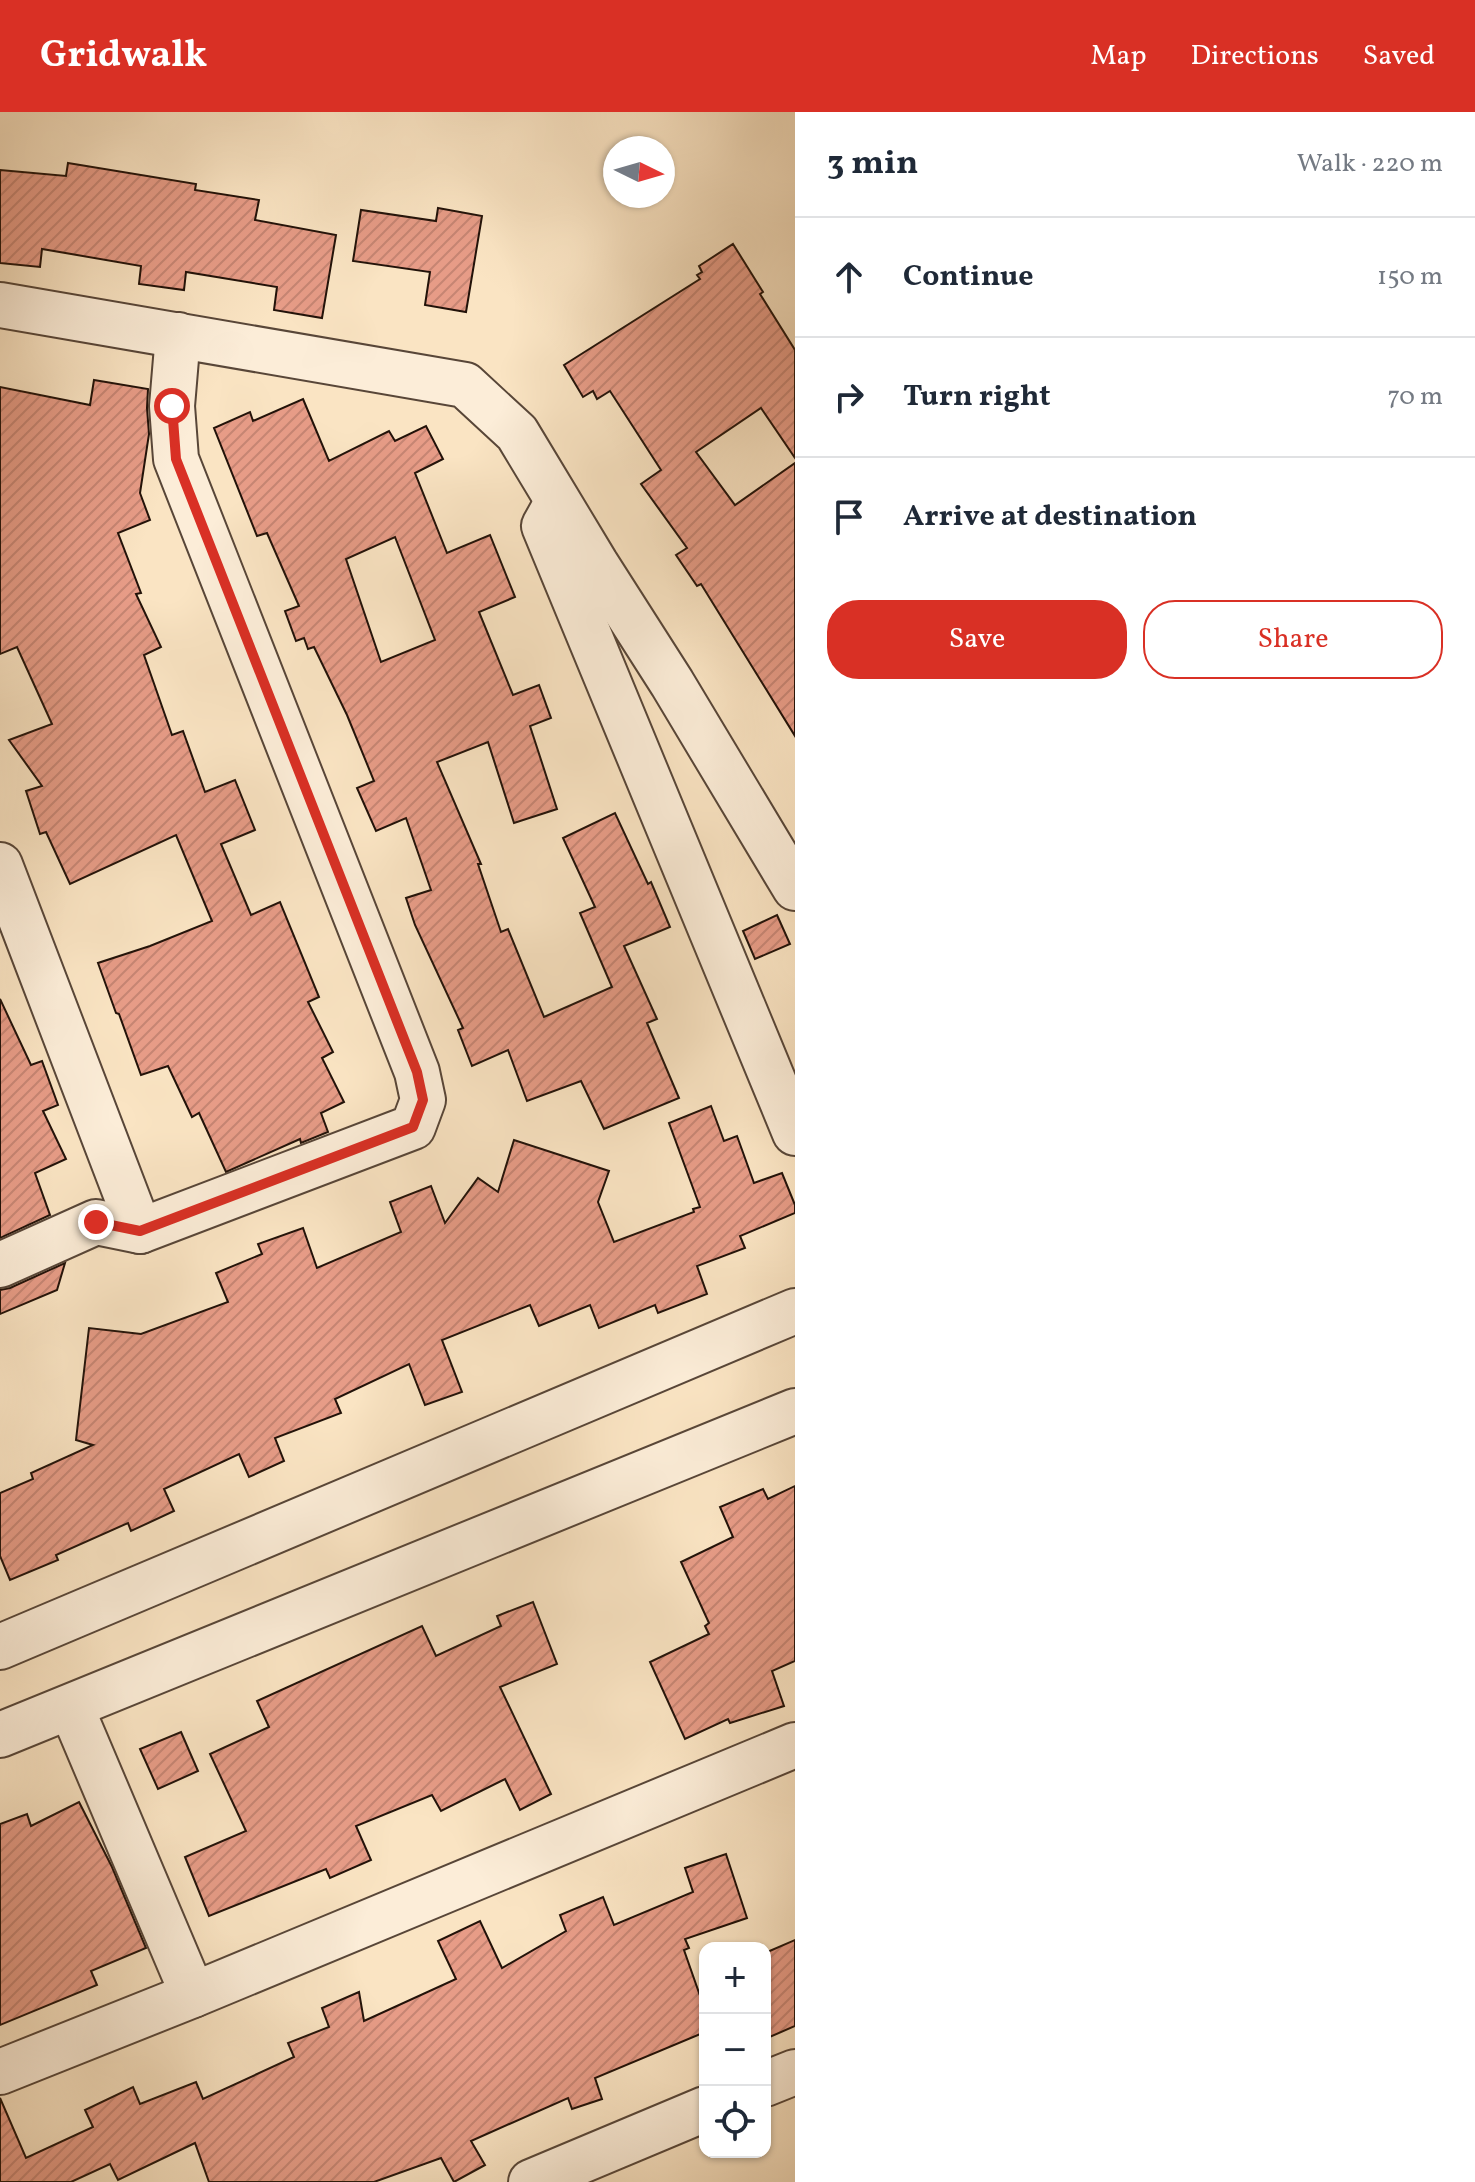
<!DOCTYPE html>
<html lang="en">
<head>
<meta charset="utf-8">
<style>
	:root { --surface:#fff; --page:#f2f2f3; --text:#1f2937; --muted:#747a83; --line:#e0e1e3; --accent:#d93025 }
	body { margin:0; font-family:Vollkorn,serif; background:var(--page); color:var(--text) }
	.controls { position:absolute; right:24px; bottom:24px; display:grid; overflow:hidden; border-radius:16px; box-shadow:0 2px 6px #0004 }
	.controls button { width:72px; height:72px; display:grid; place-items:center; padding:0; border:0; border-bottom:2px solid var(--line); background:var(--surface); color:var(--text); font:40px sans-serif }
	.compass { position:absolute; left:603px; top:24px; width:72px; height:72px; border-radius:50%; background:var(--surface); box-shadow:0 2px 6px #0004; rotate:95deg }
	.stop { position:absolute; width:24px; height:24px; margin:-18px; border:6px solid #d93025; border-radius:50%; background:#fff }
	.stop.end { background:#d93025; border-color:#fff; box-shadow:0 2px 8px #0008 }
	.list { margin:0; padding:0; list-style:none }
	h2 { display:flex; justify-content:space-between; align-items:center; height:104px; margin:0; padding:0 32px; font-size:34px }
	h2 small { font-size:26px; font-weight:400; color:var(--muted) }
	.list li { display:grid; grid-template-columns:52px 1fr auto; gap:24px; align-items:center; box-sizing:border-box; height:120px; padding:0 32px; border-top:2px solid var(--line) }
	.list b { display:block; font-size:30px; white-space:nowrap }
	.list em { font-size:26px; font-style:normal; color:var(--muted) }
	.actions { display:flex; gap:16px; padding:24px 32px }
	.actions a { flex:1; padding:18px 0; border:2px solid var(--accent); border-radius:32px; text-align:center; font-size:28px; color:var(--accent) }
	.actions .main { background:var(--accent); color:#fff }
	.icon { flex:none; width:44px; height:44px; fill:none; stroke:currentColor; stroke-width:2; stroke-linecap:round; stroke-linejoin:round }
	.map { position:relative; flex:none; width:795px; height:2070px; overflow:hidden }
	header { display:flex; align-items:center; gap:48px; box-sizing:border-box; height:112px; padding:0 40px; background:var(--accent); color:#fff }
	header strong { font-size:38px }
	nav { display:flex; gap:44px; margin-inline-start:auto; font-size:28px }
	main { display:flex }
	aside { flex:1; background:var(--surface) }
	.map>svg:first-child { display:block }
</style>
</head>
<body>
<header>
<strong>Gridwalk</strong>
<nav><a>Map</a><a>Directions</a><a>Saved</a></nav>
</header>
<main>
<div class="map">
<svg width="795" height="2070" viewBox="0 0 795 2070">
	<defs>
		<pattern id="building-hatch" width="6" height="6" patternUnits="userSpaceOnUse" patternTransform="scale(2)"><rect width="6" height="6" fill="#e79c87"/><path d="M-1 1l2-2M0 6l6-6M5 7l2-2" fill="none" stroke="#c68573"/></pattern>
	</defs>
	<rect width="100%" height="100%" fill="#fae4c3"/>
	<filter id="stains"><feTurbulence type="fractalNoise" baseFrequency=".0025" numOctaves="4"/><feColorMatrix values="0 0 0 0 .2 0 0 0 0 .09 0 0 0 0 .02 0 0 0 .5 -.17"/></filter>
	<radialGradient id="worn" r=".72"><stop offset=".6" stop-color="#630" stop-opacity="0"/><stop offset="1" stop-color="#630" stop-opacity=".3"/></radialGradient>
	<g fill="url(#building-hatch)" stroke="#221209" stroke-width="2" fill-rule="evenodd">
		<polygon points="68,51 196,72 195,78 259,88 255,108 336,123 322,206 274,198 277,175 186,160 184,178 139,172 141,154 42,137 40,155 0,151 0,58 66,64"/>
		<polygon points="438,96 482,104 466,200 425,193 430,160 353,149 361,98 436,109"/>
		<polygon points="733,132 763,180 760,182 795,238 795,346 761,296 696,340 735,393 795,351 795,624 701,472 697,474 676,443 687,436 641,372 661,358 610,279 597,287 593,279 583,285 564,253 700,167 697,163 702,160 699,154"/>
		<polygon points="94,268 148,277 147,296 149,322 140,381 150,408 118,421 141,481 136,482 161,535 144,543 172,623 183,619 205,680 235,668 255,718 221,732 251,803 280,790 319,885 308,890 333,940 322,946 344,990 321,1001 328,1020 301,1031 300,1027 226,1060 199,1001 192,1005 168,954 141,963 119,902 116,901 98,851 150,834 212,809 176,723 70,772 46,720 40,722 26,679 42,674 9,628 52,612 17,535 0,542 0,275 90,293"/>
		<path d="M303,287L329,349L389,319L395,329L426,314L443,347L415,361L447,441L490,423L515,485L479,500L513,583L539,573L551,606L530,614L557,697L514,711L488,630L437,650L481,752H478L501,820L508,817L544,905L612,875L580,801L595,795L563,726L615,701L648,772L651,770L670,815L624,834L657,907L647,911L679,986L604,1017L581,969L527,989L508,938L472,954L458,918L463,916L415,813L406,786L431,778L406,706L376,719L357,676L374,669L347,603L314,535L308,537L304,526L296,529L285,499L299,494L267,421L257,424L214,316L250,300L253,309ZM395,425L435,528L381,550L346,447Z"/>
		<polygon points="777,803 790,832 755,847 743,819"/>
		<polygon points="0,887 31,953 42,949 58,993 43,999 66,1047 35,1061 50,1103 0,1126"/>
		<polygon points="711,994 724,1029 737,1024 754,1071 782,1061 795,1093 795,1101 740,1124 745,1136 697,1154 707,1182 658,1201 655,1193 599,1216 590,1193 539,1214 530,1193 442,1228 462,1280 425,1293 409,1252 335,1287 341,1301 275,1326 284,1349 249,1365 239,1342 164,1377 174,1399 131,1419 128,1411 56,1443 58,1448 10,1468 0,1444 0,1381 33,1367 31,1361 93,1333 76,1328 89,1216 141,1222 228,1190 216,1161 262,1142 258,1132 303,1116 317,1156 401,1120 390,1090 431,1074 445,1111 478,1066 498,1080 514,1028 609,1059 598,1090 614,1130 694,1100 693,1097 700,1095 669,1011"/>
		<polygon points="65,1151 57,1178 0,1202 0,1178 10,1176"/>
		<polygon points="795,1374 795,1549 772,1559 784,1594 730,1611 728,1607 685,1627 650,1550 709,1522 705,1514 709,1511 681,1450 733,1425 720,1395 763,1377 768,1387"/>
		<polygon points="533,1490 557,1552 500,1575 551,1682 520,1698 505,1667 441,1699 432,1683 356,1714 371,1748 330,1766 326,1757 209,1804 185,1745 246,1719 210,1642 269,1615 257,1589 422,1514 436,1544 501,1514 497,1504"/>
		<polygon points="181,1620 198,1659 158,1677 140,1637"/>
		<polygon points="79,1690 112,1755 146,1836 91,1859 97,1873 0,1913 0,1712 27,1702 31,1714"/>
		<polygon points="726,1742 747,1806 685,1827 689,1836 684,1838 705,1898 705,1920 595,1966 602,1987 572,1997 568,1986 471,2029 485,2053 454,2070 441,2046 374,2070 209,2070 195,2031 118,2068 110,2052 71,2070 0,2070 0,1986 26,2046 93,2015 85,1998 133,1975 140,1992 196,1970 203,1987 294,1945 288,1931 329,1915 322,1896 359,1880 364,1909 456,1867 438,1829 480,1809 502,1856 566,1819 560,1803 603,1785 614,1813 693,1780 685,1756"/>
		<polygon points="795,1828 795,1914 765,1927 765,1841"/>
	</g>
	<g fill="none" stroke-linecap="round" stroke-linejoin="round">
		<defs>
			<g id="minor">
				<polyline points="0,193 465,273 517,321 596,452 672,571 795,776"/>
				<polyline points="554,396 544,414 795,1021"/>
				<polyline points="0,753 140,1119"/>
				<polyline points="0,1153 96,1110 140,1119 413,1015 423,988 417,960 176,347 172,294 178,223"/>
				<polyline points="0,1535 795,1199"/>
				<polyline points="71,1595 193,1883"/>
				<polyline points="0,1623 795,1299"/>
				<polyline points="0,1960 193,1883 795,1633"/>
				<polyline points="765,1972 795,1960"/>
				<polyline points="531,2070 705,1997"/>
			</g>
		</defs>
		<use href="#minor" stroke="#584638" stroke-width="48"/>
		<use href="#minor" stroke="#fcedd8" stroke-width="44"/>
	</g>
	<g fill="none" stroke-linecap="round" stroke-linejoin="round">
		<polyline stroke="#d93025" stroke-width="10" points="96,1110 140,1119 413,1015 423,988 417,960 176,347 172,294"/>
	</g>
	<rect width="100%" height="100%" filter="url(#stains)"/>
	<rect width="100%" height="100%" fill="url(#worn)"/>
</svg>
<div class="controls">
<button>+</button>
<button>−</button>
<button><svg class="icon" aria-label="locate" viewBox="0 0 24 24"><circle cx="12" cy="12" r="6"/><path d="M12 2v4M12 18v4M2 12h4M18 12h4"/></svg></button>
</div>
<svg class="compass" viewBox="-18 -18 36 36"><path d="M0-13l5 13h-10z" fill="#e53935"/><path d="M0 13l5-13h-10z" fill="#747a83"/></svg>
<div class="stop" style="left:172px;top:294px"></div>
<div class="stop end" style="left:96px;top:1110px"></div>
</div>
<aside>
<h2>3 min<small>Walk · 220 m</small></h2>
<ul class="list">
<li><svg class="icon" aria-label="ahead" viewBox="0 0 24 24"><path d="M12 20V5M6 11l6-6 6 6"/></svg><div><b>Continue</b></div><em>150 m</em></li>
<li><svg class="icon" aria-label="right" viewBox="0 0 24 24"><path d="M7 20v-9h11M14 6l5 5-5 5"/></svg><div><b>Turn right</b></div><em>70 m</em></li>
<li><svg class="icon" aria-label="arrive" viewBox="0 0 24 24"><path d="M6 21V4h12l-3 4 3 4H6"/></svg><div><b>Arrive at destination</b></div></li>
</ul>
<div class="actions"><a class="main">Save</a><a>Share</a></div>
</aside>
</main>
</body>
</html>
